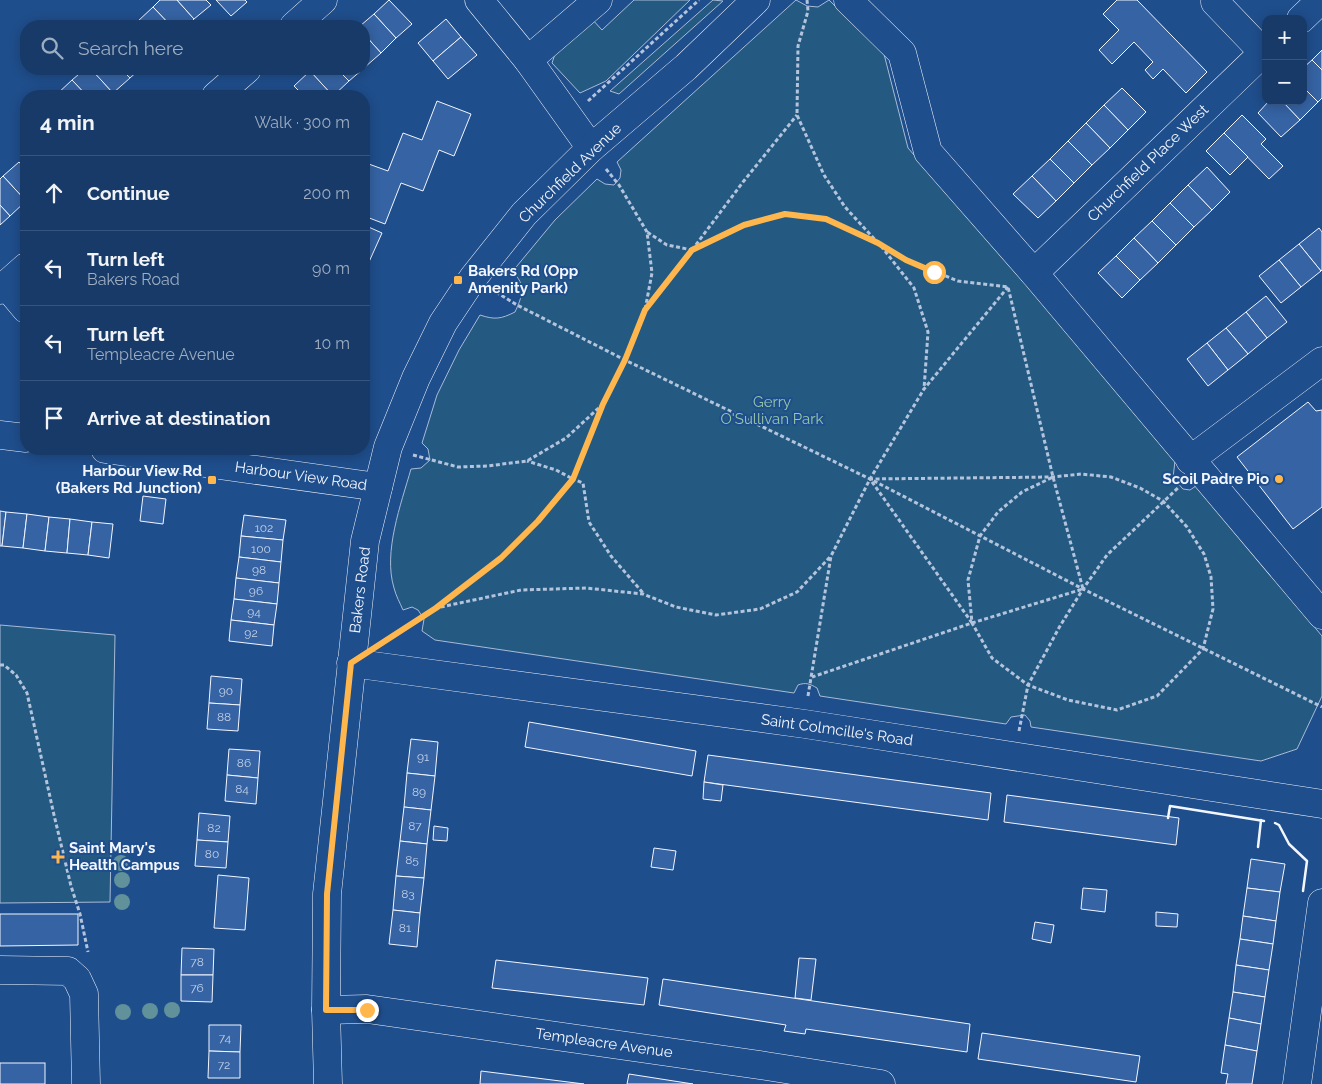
<!DOCTYPE html>
<html lang="en">
<head>
<meta charset="utf-8">
<style>
	:root { --surface:#173a69; --page:#244571; --text:#f1f3f6; --muted:#9eadc0; --line:#36547d }
	body { margin:0; font-family:Raleway,sans-serif; background:var(--page); color:var(--text) }
	.controls { position:absolute; right:15px; top:15px; display:grid; overflow:hidden; border-radius:10px; box-shadow:0 2px 12px #0003 }
	.controls button { width:45px; height:45px; display:grid; place-items:center; padding:0; border:0; border-bottom:1px solid var(--line); background:var(--surface); color:var(--text); font:25px sans-serif }
	.stop { position:absolute; width:15px; height:15px; margin:-11px; border:4px solid #ffb74d; border-radius:50%; background:#fff }
	.stop.end { background:#ffb74d; border-color:#fff; box-shadow:0 1px 5px #0008 }
	.list { margin:0; padding:0; list-style:none }
	h2 { display:flex; justify-content:space-between; align-items:center; height:65px; margin:0; padding:0 20px; font-size:21px }
	h2 small { font-size:16px; font-weight:400; color:var(--muted) }
	.list li { display:grid; grid-template-columns:32px 1fr auto; gap:15px; align-items:center; box-sizing:border-box; height:75px; padding:0 20px; border-top:1px solid var(--line) }
	.list b { display:block; font-size:19px; white-space:nowrap }
	.list p { margin:0; font-size:16px; white-space:nowrap; color:var(--muted) }
	.list em { font-size:16px; font-style:normal; color:var(--muted) }
	.icon { flex:none; width:28px; height:28px; fill:none; stroke:currentColor; stroke-width:2; stroke-linecap:round; stroke-linejoin:round }
	.map { position:relative; flex:none; width:1322px; height:1084px; overflow:hidden }
	.search { position:absolute; background:var(--surface); box-shadow:0 2px 12px #0003; left:20px; top:20px; width:350px; height:55px; display:flex; align-items:center; gap:12px; box-sizing:border-box; padding:0 18px; border-radius:20px; color:var(--muted); font-size:19px }
	.panel { position:absolute; background:var(--surface); box-shadow:0 2px 12px #0003; left:20px; top:90px; width:350px; height:365px; border-radius:20px }
	.map>svg:first-child { display:block }
</style>
</head>
<body>
<div class="map">
<svg width="1322" height="1084" viewBox="0 0 1322 1084">
	<rect width="100%" height="100%" fill="#1f4e8c"/>
	<g fill="#245a82" stroke="#a8bbd7">
		<polygon points="634,0 690,0 606,81 580,93 552,63 555,54 591,18 602,30"/>
		<polygon points="713,0 723,1 619,94 610,91"/>
		<path d="M796,0L807,6L818,7L829,0L884,54L908,148L1010,265L1175,461L1173,478L1183,489L1190,490L1196,486L1322,636V696L1297,749L1261,761L1031,727L1030,721L1025,715L1011,717L1006,724L820,696L817,688C810,684 806,682 798,685L794,693L435,640L422,631L424,619L418,610L412,607L403,610C400,603 396,596 394,588C383,552 401,504 411,469L421,468L430,460L428,449L422,443L437,395L459,350L480,315C495,320 501,319 515,312C522,297 527,284 512,272L555,220L597,179L605,184L614,185L620,178L621,170L617,162Z"/>
		<polygon points="0,625 115,635 110,902 0,903"/>
	</g>
	<g fill="#3563a3" stroke="#f2f6ff">
		<polygon points="160,0 177,0 194,19 187,26 171,26 153,7"/>
		<polygon points="177,0 206,0 211,5 194,19"/>
		<polygon points="216,0 245,0 247,2 231,16"/>
		<polygon points="389,0 412,24 396,38 374,14"/>
		<polygon points="1117,0 1137,0 1207,72 1186,93 1163,69 1153,79 1145,70 1153,62 1134,42 1112,64 1099,50 1119,30 1103,14"/>
		<polygon points="153,7 171,26 141,26 137,22"/>
		<polygon points="374,14 396,38 381,53 364,34 364,26 360,26"/>
		<polygon points="446,19 461,37 433,61 418,43"/>
		<polygon points="364,34 381,53 365,67 364,66"/>
		<polygon points="461,37 477,55 448,79 433,61"/>
		<polygon points="1322,50 1322,70 1312,60"/>
		<polygon points="1312,60 1322,70 1322,98 1318,102 1303,87 1303,68"/>
		<polygon points="85,69 91,69 113,93 110,96 87,96 72,80"/>
		<polygon points="91,69 121,69 130,78 113,93"/>
		<polygon points="121,69 140,69 130,78"/>
		<polygon points="313,69 337,69 349,81 333,96 310,71"/>
		<polygon points="337,69 363,69 349,81"/>
		<polygon points="310,71 333,96 304,96 294,86"/>
		<polygon points="72,80 87,96 57,96 56,95"/>
		<polygon points="1303,87 1318,102 1300,120 1282,101 1303,101"/>
		<polygon points="1122,88 1146,112 1128,130 1104,105"/>
		<polygon points="437,101 471,114 454,156 439,150 423,191 401,183 385,224 364,216 364,169 366,163 388,171 403,133 422,140"/>
		<polygon points="1269,101 1282,101 1300,120 1281,137 1258,113"/>
		<polygon points="1104,105 1128,130 1110,148 1086,123"/>
		<polygon points="1242,115 1266,139 1261,144 1283,166 1269,179 1224,133"/>
		<polygon points="1086,123 1110,148 1092,165 1068,141"/>
		<polygon points="1224,133 1248,157 1230,175 1206,151"/>
		<polygon points="1068,141 1092,165 1074,183 1050,159"/>
		<polygon points="1050,159 1074,183 1056,201 1032,176"/>
		<polygon points="19,162 26,170 26,201 3,176"/>
		<polygon points="1207,167 1230,192 1212,210 1188,185"/>
		<polygon points="3,176 26,201 10,216 0,205 0,179"/>
		<polygon points="1032,176 1056,201 1038,218 1013,194"/>
		<polygon points="1188,185 1212,210 1194,227 1170,203"/>
		<polygon points="1170,203 1194,227 1176,245 1152,221"/>
		<polygon points="0,205 10,216 0,225"/>
		<polygon points="1152,221 1176,245 1158,263 1134,238"/>
		<polygon points="364,225 382,233 364,273"/>
		<polygon points="1319,228 1322,232 1322,270 1321,271 1299,244"/>
		<polygon points="1134,238 1158,263 1140,280 1116,256"/>
		<polygon points="1299,244 1321,271 1301,287 1279,260"/>
		<polygon points="1116,256 1140,280 1122,298 1098,273"/>
		<polygon points="1279,260 1301,287 1281,303 1259,276"/>
		<polygon points="1266,296 1287,322 1267,338 1246,312"/>
		<polygon points="1246,312 1267,338 1248,354 1226,328"/>
		<polygon points="1226,328 1248,354 1228,370 1207,343"/>
		<polygon points="1207,343 1228,370 1208,386 1187,359"/>
		<polygon points="1308,402 1316,411 1322,410 1322,507 1293,529 1237,457"/>
		<polygon points="143,496 166,499 163,524 140,521"/>
		<polygon points="0,511 6,512 2,546 0,546"/>
		<polygon points="6,512 27,514 23,548 2,546"/>
		<polygon points="27,514 49,517 45,551 23,548"/>
		<polygon points="244,515 286,520 283,540 241,536"/>
		<polygon points="49,517 70,519 67,553 45,551"/>
		<polygon points="70,519 92,522 88,555 67,553"/>
		<polygon points="92,522 113,524 109,558 88,555"/>
		<polygon points="241,536 283,540 281,562 239,557"/>
		<polygon points="239,557 281,562 279,583 236,578"/>
		<polygon points="236,578 279,583 277,604 234,599"/>
		<polygon points="234,599 277,604 274,625 231,620"/>
		<polygon points="231,620 274,625 272,646 229,641"/>
		<polygon points="211,676 242,679 240,705 209,703"/>
		<polygon points="209,703 240,705 238,731 207,729"/>
		<polygon points="529,722 696,751 692,776 525,747"/>
		<polygon points="411,739 438,742 435,776 407,773"/>
		<polygon points="229,749 260,751 258,778 227,775"/>
		<polygon points="708,755 991,793 988,820 704,782"/>
		<polygon points="407,773 435,776 431,810 404,807"/>
		<polygon points="227,775 258,778 256,804 225,801"/>
		<polygon points="704,782 723,785 721,801 703,799"/>
		<polygon points="1007,795 1179,818 1176,845 1004,822"/>
		<polygon points="404,807 431,810 427,844 400,841"/>
		<polygon points="199,813 230,816 228,842 197,840"/>
		<polygon points="434,826 448,828 447,841 433,840"/>
		<polygon points="197,840 228,842 226,868 195,866"/>
		<polygon points="400,841 427,844 424,878 396,876"/>
		<polygon points="654,848 676,851 673,870 651,867"/>
		<polygon points="1251,859 1285,864 1280,892 1247,888"/>
		<polygon points="218,875 249,878 245,930 214,928"/>
		<polygon points="396,876 424,878 420,913 393,910"/>
		<polygon points="1083,888 1107,890 1105,912 1081,909"/>
		<polygon points="1247,888 1280,892 1276,921 1243,916"/>
		<polygon points="393,910 420,913 417,947 389,944"/>
		<polygon points="1156,912 1178,914 1177,927 1156,926"/>
		<polygon points="0,914 78,914 78,945 0,946"/>
		<polygon points="1243,916 1276,921 1273,944 1240,939"/>
		<polygon points="1035,922 1054,925 1051,943 1032,939"/>
		<polygon points="1240,939 1273,944 1269,970 1236,965"/>
		<polygon points="182,948 214,949 213,975 181,975"/>
		<polygon points="799,958 816,959 811,1000 795,998"/>
		<polygon points="496,960 648,978 644,1005 492,988"/>
		<polygon points="1236,965 1269,970 1265,997 1233,992"/>
		<polygon points="181,975 213,975 212,1002 181,1001"/>
		<polygon points="663,979 970,1024 967,1052 806,1029 805,1034 784,1031 786,1025 659,1005"/>
		<polygon points="1233,992 1265,997 1261,1024 1229,1018"/>
		<polygon points="1229,1018 1261,1024 1257,1051 1225,1045"/>
		<polygon points="209,1025 241,1025 240,1052 209,1051"/>
		<polygon points="982,1033 1140,1056 1136,1082 978,1059"/>
		<polygon points="1225,1045 1257,1051 1252,1084 1226,1084 1228,1074 1221,1073"/>
		<polygon points="209,1051 240,1052 240,1078 208,1078"/>
		<rect x="0" y="1063" width="45" height="21"/>
		<polygon points="481,1071 584,1084 480,1084"/>
		<polygon points="629,1074 693,1084 627,1084"/>
	</g>
	<g fill="none" stroke-linecap="round" stroke-linejoin="round">
		<defs>
			<g id="minor">
				<polyline points="479,0 528,60 591,148"/>
				<polyline points="848,0 902,53 928,152 1034,273 1322,615"/>
				<polyline points="1217,0 1215,2 1263,52"/>
				<polyline points="1301,19 1321,0"/>
				<polyline points="294,26 323,0"/>
				<polyline points="528,60 598,0"/>
				<polyline points="216,96 247,69"/>
				<polyline points="1034,273 1266,50"/>
				<polyline points="6,285 26,309"/>
				<polyline points="0,290 26,267"/>
				<polyline points="0,435 26,438"/>
				<polyline points="105,449 378,487"/>
				<polyline points="1190,460 1322,361"/>
				<polyline points="351,663 805,724 1322,804"/>
				<polyline points="0,970 68,971 77,979 84,994 86,1084"/>
				<polyline points="326,1010 367,1009 766,1066 881,1084"/>
				<polyline points="328,1084 326,1010 327,894 365,541 388,447 416,378 443,323 473,278 524,214 591,148 686,67 756,0"/>
				<polyline points="1297,1084 1322,903"/>
			</g>
		</defs>
		<use href="#minor" stroke="#f2f6ff" stroke-width="29"/>
		<g stroke="#b3c4dc" stroke-width="3" stroke-dasharray="4 2.5" stroke-linecap="butt">
			<polyline points="807,0 808,11 798,46 797,115 824,175 845,207 878,243 907,260 958,281 1008,287 1053,477 1083,589 972,623 812,677"/>
			<polyline points="588,101 699,0"/>
			<polyline points="606,169 619,185 647,232 652,273 645,310"/>
			<polyline points="881,246 914,288 928,332 924,389"/>
			<polyline points="692,250 744,225 785,214 826,219 876,242"/>
			<polyline points="692,250 743,182 797,115"/>
			<polyline points="496,292 517,305 625,360 870,479 1083,589 1322,707"/>
			<polyline points="602,405 573,479 583,483 589,522 611,556 643,593"/>
			<polyline points="413,455 458,467 487,466 527,461 566,438 603,404 625,360 645,310 692,250 667,245 647,232"/>
			<polyline points="438,606 501,559 538,521 573,479 556,470 527,461"/>
			<polyline points="972,623 870,479 1053,477 1081,474 1111,477 1140,488 1163,501 1187,527 1204,554 1211,577 1213,609 1203,649 1157,696 1117,710 1068,700 1028,685 992,658 972,623 968,580 980,536 998,512 1022,492 1053,477"/>
			<polyline points="385,640 436,608 521,590 586,588 643,594 676,607 716,615 760,609 797,592 830,557"/>
			<polyline points="0,665 4,665 16,675 27,693 54,815 71,886 80,914 88,952"/>
			<polyline points="808,696 831,556 870,479 924,389 1008,287"/>
			<polyline points="1019,731 1028,685 1060,626 1083,589 1107,555 1179,487"/>
		</g>
		<use href="#minor" stroke="#1f4e8c" stroke-width="28"/>
		<g stroke="#f2f6ff" stroke-width="2.5">
			<polyline points="1168,818 1170,806 1264,821"/>
			<polyline points="1275,823 1279,825 1289,844 1307,861 1303,891"/>
			<polyline points="1258,847 1261,820"/>
		</g>
	</g>
	<g fill="#61919a">
		<circle cx="121" cy="863" r="8"/>
		<circle cx="122" cy="880" r="8"/>
		<circle cx="122" cy="902" r="8"/>
		<circle cx="172" cy="1010" r="8"/>
		<circle cx="150" cy="1011" r="8"/>
		<circle cx="123" cy="1012" r="8"/>
	</g>
	<g fill="none" stroke-linecap="round" stroke-linejoin="round">
		<polyline stroke="#ffb74d" stroke-width="6" points="367,1010 326,1010 327,894 351,663 436,608 501,558 538,521 573,479 603,404 625,360 645,310 692,250 744,225 785,214 826,219 878,243 906,260 934,272"/>
	</g>
	<g fill="#ffb74d" stroke="#1f4e8c" stroke-width="2">
		<rect x="453" y="275" width="10" height="10" rx="2.5"/>
		<circle cx="1279" cy="479" r="5"/>
		<rect x="207" y="475" width="10" height="10" rx="2.5"/>
		<path d="M55.5 849.5h5v5h5v5h-5v5h-5v-5h-5v-5h5z"/>
	</g>
	<g text-anchor="middle" stroke-width="4" stroke-linejoin="round" paint-order="stroke">
		<g font-size="12" fill="#c3d1e8">
			<text x="264" y="532">102</text>
			<text x="261" y="553">100</text>
			<text x="259" y="574">98</text>
			<text x="256" y="595">96</text>
			<text x="254" y="616">94</text>
			<text x="251" y="637">92</text>
			<text x="226" y="695">90</text>
			<text x="224" y="721">88</text>
			<text x="423" y="761">91</text>
			<text x="244" y="767">86</text>
			<text x="242" y="793">84</text>
			<text x="419" y="796">89</text>
			<text x="415" y="830">87</text>
			<text x="214" y="832">82</text>
			<text x="212" y="858">80</text>
			<text x="412" y="864">85</text>
			<text x="408" y="898">83</text>
			<text x="405" y="932">81</text>
			<text x="197" y="966">78</text>
			<text x="197" y="992">76</text>
			<text x="225" y="1042">74</text>
			<text x="224" y="1069">72</text>
		</g>
		<g font-size="15" fill="#f2f6ff" stroke="#1f4e8c">
			<text transform="translate(1148 163) rotate(-44)" y="5">Churchfield Place West</text>
			<text transform="translate(570 173) rotate(-44)" y="5">Churchfield Avenue</text>
			<text transform="translate(301 476) rotate(8)" y="5">Harbour View Road</text>
			<text transform="translate(360 590) rotate(-83)" y="5">Bakers Road</text>
			<text transform="translate(837 730) rotate(8)" y="5">Saint Colmcille's Road</text>
			<text transform="translate(604 1043) rotate(8)" y="5">Templeacre Avenue</text>
		</g>
		<g font-size="15" font-weight="bold" fill="#f2f6ff" stroke="#1f4e8c" text-anchor="start">
			<text x="468" y="276">Bakers Rd (Opp<tspan x="468" dy="17">Amenity Park)</tspan></text>
			<text x="202" y="476" text-anchor="end">Harbour View Rd<tspan x="202" dy="17">(Bakers Rd Junction)</tspan></text>
			<text x="1269" y="484" text-anchor="end">Scoil Padre Pio</text>
			<text x="69" y="853">Saint Mary's<tspan x="69" dy="17">Health Campus</tspan></text>
		</g>
		<g font-size="15" fill="#97c8a6" stroke="#1f4e8c">
			<text x="772" y="407">Gerry<tspan x="772" dy="17">O'Sullivan Park</tspan></text>
		</g>
	</g>
</svg>
<div class="controls">
<button>+</button>
<button>−</button>
</div>
<div class="stop" style="left:934px;top:272px"></div>
<div class="stop end" style="left:367px;top:1010px"></div>
<div class="search"><svg class="icon" aria-label="search" viewBox="0 0 24 24"><circle cx="10" cy="10" r="6"/><path d="M15 15l6 6"/></svg>Search here</div>
<section class="panel">
<h2>4 min<small>Walk · 300 m</small></h2>
<ul class="list">
<li><svg class="icon" aria-label="ahead" viewBox="0 0 24 24"><path d="M12 20V5M6 11l6-6 6 6"/></svg><div><b>Continue</b></div><em>200 m</em></li>
<li><svg class="icon" aria-label="left" viewBox="0 0 24 24"><path d="M17 20v-9H6M10 6l-5 5 5 5"/></svg><div><b>Turn left</b><p>Bakers Road</p></div><em>90 m</em></li>
<li><svg class="icon" aria-label="left" viewBox="0 0 24 24"><path d="M17 20v-9H6M10 6l-5 5 5 5"/></svg><div><b>Turn left</b><p>Templeacre Avenue</p></div><em>10 m</em></li>
<li><svg class="icon" aria-label="arrive" viewBox="0 0 24 24"><path d="M6 21V4h12l-3 4 3 4H6"/></svg><div><b>Arrive at destination</b></div></li>
</ul>
</section>
</div>
</body>
</html>
